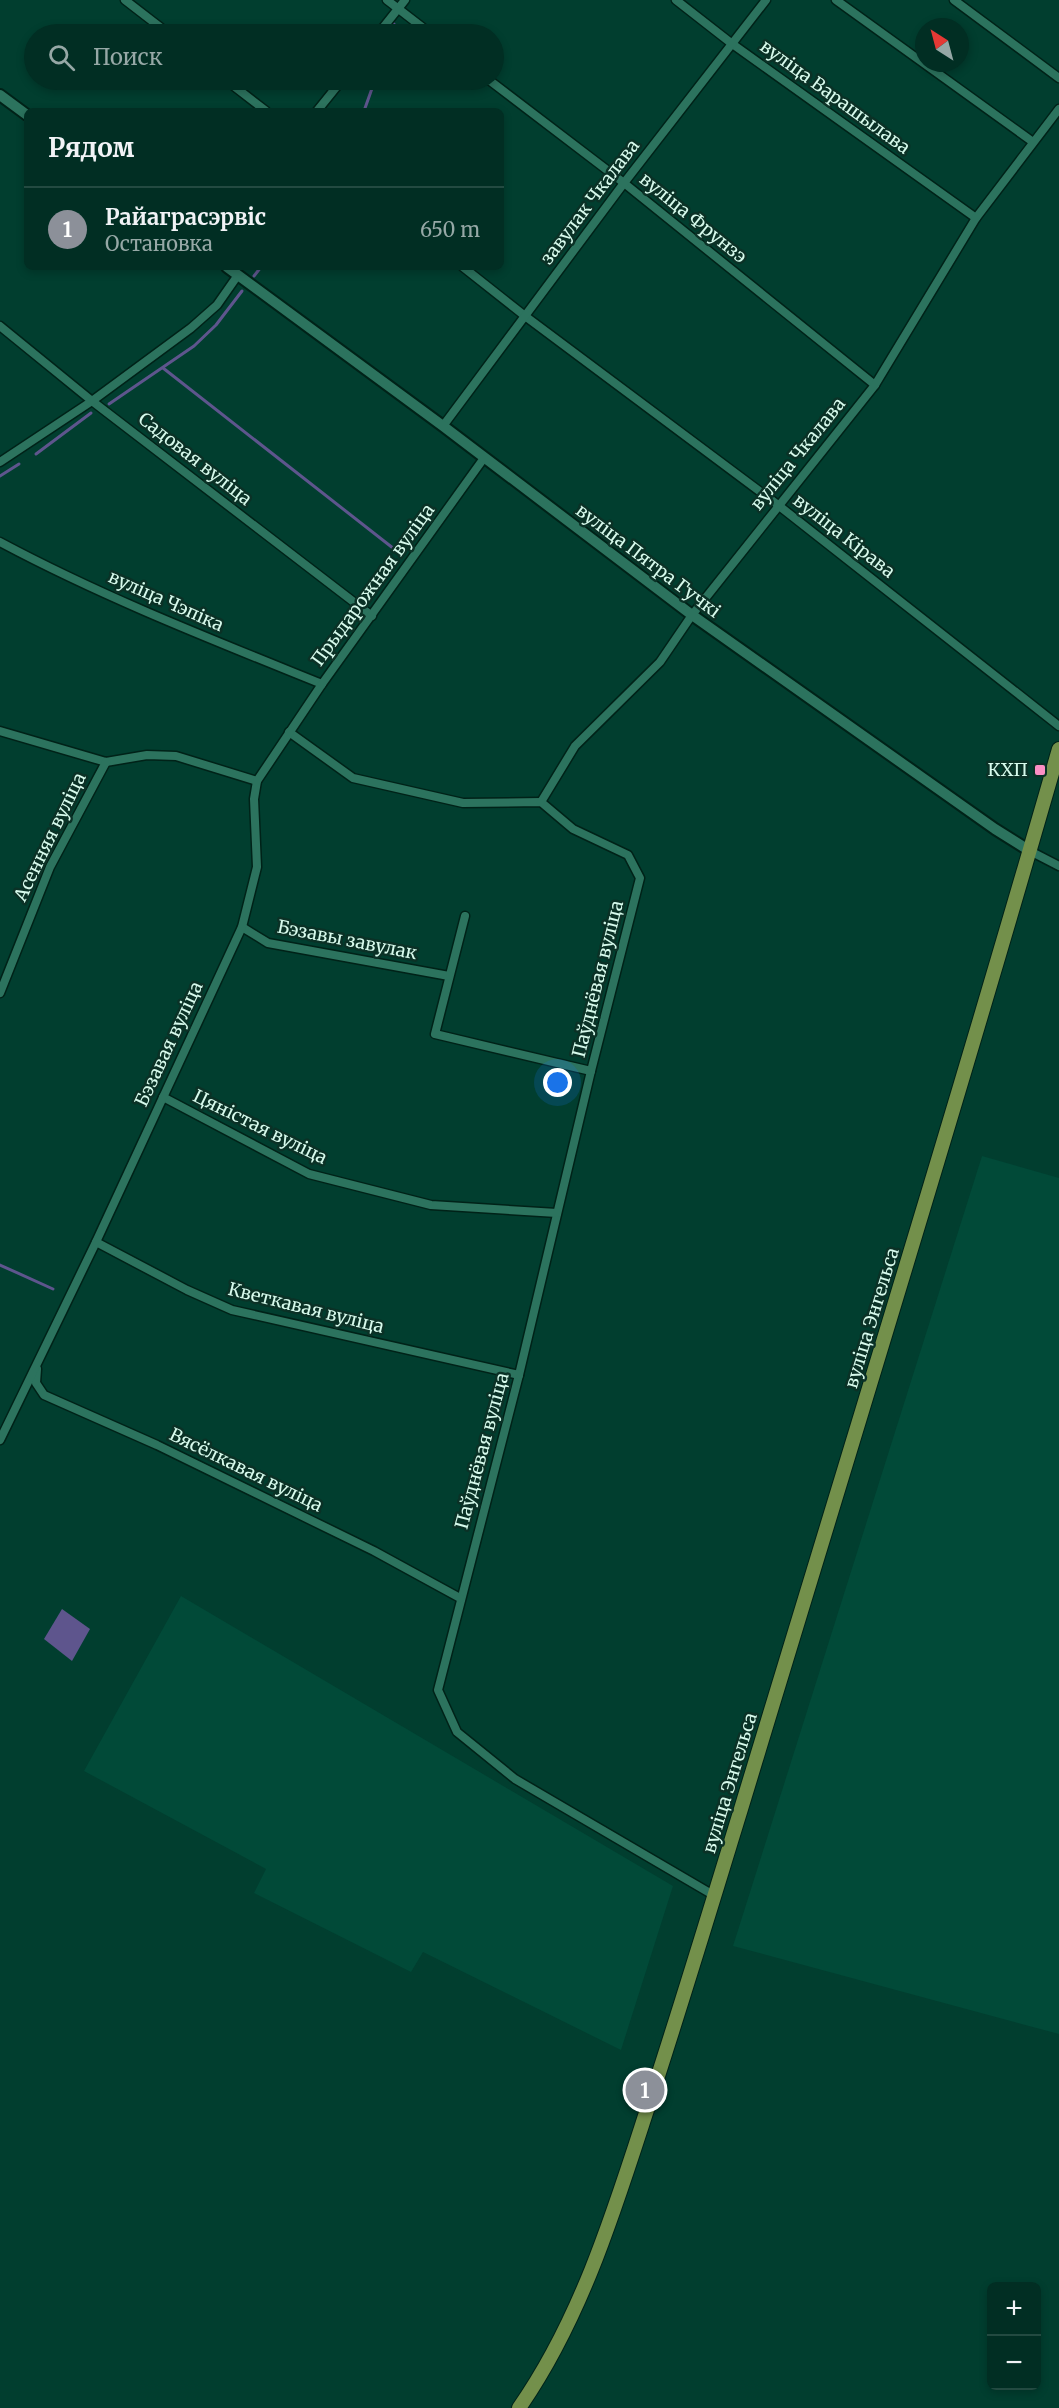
<!DOCTYPE html>
<html lang="ru">
<head>
<meta charset="utf-8">
<style>
	:root { --surface:#012e23; --page:#0f3a30; --text:#f1f3f6; --muted:#96a8a6; --line:#234a41; --accent:#8c9099 }
	body { margin:0; font-family:Merriweather,serif; background:var(--page); color:var(--text) }
	.controls { position:absolute; right:18px; bottom:18px; display:grid; overflow:hidden; border-radius:9px; box-shadow:0 3px 9px #0003 }
	.controls button { width:54px; height:54px; display:grid; place-items:center; padding:0; border:0; border-bottom:2px solid var(--line); background:var(--surface); color:var(--text); font:30px sans-serif }
	.compass { position:absolute; left:915px; top:18px; width:54px; height:54px; border-radius:50%; background:var(--surface); box-shadow:0 3px 9px #0003; rotate:324deg }
	.you { position:absolute; left:558px; top:1083px; width:21px; height:21px; margin:-15px; border:4px solid #fff; border-radius:50%; background:#1a73e8; box-shadow:0 0 0 9px #1a73e833 }
	.badge { display:grid; place-items:center; width:39px; height:39px; border-radius:50%; background:var(--accent); color:#fff; font-size:20px; font-weight:700 }
	.pin { position:absolute; translate:-50% -50%; border:3px solid #fff; box-shadow:0 2px 6px #0006 }
	.list { margin:0; padding:0; list-style:none }
	h2 { display:flex; justify-content:space-between; align-items:center; height:78px; margin:0; padding:0 24px; font-size:26px }
	h2 small { font-size:20px; font-weight:400; color:var(--muted) }
	.list li { display:grid; grid-template-columns:39px 1fr auto; gap:18px; align-items:center; box-sizing:border-box; height:84px; padding:0 24px; border-top:2px solid var(--line) }
	.list b { display:block; font-size:22px; white-space:nowrap }
	.list p { margin:0; font-size:20px; white-space:nowrap; color:var(--muted) }
	.list em { font-size:20px; font-style:normal; color:var(--muted) }
	.icon { flex:none; width:33px; height:33px; fill:none; stroke:currentColor; stroke-width:2; stroke-linecap:round; stroke-linejoin:round }
	.map { position:relative; flex:none; width:1059px; height:2408px; overflow:hidden }
	.search { position:absolute; background:var(--surface); box-shadow:0 3px 9px #0003; left:24px; top:24px; width:480px; height:66px; display:flex; align-items:center; gap:15px; box-sizing:border-box; padding:0 21px; border-radius:33px; color:var(--muted); font-size:22px }
	.panel { position:absolute; background:var(--surface); box-shadow:0 3px 9px #0003; left:24px; top:108px; width:480px; height:162px; border-radius:9px }
	.map>svg:first-child { display:block }
</style>
</head>
<body>
<div class="map">
<svg width="1059" height="2408" viewBox="0 0 1059 2408">
	<rect width="100%" height="100%" fill="#013e2f"/>
	<g fill="#014a38">
		<polygon points="982,1156 1059,1178 1059,2034 733,1946"/>
		<polygon points="181,1596 673,1886 621,2050 423,1952 411,1972 254,1893 266,1869 84,1771"/>
	</g>
	<polygon fill="#5e558d" points="62,1609 90,1629 72,1661 44,1639"/>
	<g fill="none" stroke-linecap="round" stroke-linejoin="round">
		<g stroke="#5e558d" stroke-width="3">
			<polyline points="391,34 394,24"/>
			<polyline points="364,111 375,80"/>
			<polyline points="254,276 261,267"/>
			<polyline points="163,368 398,552"/>
			<polyline points="109,404 194,346 216,325 242,291"/>
			<polyline points="36,454 91,413"/>
			<polyline points="0,476 19,464"/>
			<polyline points="0,1265 53,1289"/>
		</g>
		<defs>
			<g id="minor">
				<polyline points="125,0 169,34"/>
				<polyline points="387,0 431,34"/>
				<polyline points="676,0 731,43 976,218"/>
				<polyline points="836,0 1033,142"/>
				<polyline points="954,0 1059,78"/>
				<polyline points="378,34 405,0"/>
				<polyline points="226,80 266,111"/>
				<polyline points="489,80 624,183 875,385"/>
				<polyline points="317,111 342,80"/>
				<polyline points="463,267 525,316 778,505 1059,726"/>
				<polyline points="0,326 92,401 372,616"/>
				<polyline points="443,426 624,183 766,0"/>
				<polyline points="0,462 92,401 191,328 217,305 238,275"/>
				<path d="M0,542C103,597 213,640 322,684"/>
				<polyline points="0,731 106,762 147,755 176,756 257,781"/>
				<polyline points="289,732 353,778 463,803 541,802 573,829 628,855 640,878 591,1071 519,1375 438,1690 457,1732 515,1779 715,1896"/>
				<polyline points="541,802 575,746 660,662 692,615 875,385 976,218 1059,109"/>
				<polyline points="1030,851 1059,866"/>
				<polyline points="465,916 435,1034 591,1071"/>
				<polyline points="242,927 268,943 449,976"/>
				<polyline points="0,993 50,867 106,762"/>
				<polyline points="163,1097 309,1174 431,1205 557,1213"/>
				<polyline points="96,1242 187,1290 232,1310 519,1375"/>
				<polyline points="37,1369 36,1383 44,1395 157,1445 374,1551 460,1598"/>
				<polyline points="0,1440 96,1242 242,927 257,867 254,799 257,781 322,684 484,458"/>
			</g>
			<g id="tertiary">
				<polyline points="0,95 27,115"/>
				<polyline points="227,267 443,426 692,615 995,829 1030,851"/>
			</g>
			<path id="primary" d="M519,2408C579,2322 612,2218 644,2119C678,2016 709,1913 741,1809C848,1456 957,1104 1059,749"/>
		</defs>
		<use href="#minor" stroke="#002218" stroke-width="11"/>
		<use href="#tertiary" stroke="#002218" stroke-width="14"/>
		<use href="#primary" stroke="#002218" stroke-width="16"/>
		<use href="#minor" stroke="#2c735e" stroke-width="8"/>
		<use href="#tertiary" stroke="#2c735e" stroke-width="10"/>
		<use href="#primary" stroke="#73904b" stroke-width="14"/>
	</g>
	<rect fill="#fb8fc4" stroke="#0b3126" stroke-width="2" x="1034" y="764" width="12" height="12" rx="3"/>
	<g text-anchor="middle" stroke-width="5" stroke-linejoin="round" paint-order="stroke">
		<g font-size="18" fill="#d7faec" stroke="#0b3126">
			<text transform="translate(835 97) rotate(36)" y="6">вуліца Варашылава</text>
			<text transform="translate(590 202) rotate(-53)" y="6">завулак Чкалава</text>
			<text transform="translate(693 218) rotate(39)" y="6">вуліца Фрунзэ</text>
			<text transform="translate(798 454) rotate(-51)" y="6">вуліца Чкалава</text>
			<text transform="translate(195 459) rotate(38)" y="6">Садовая вуліца</text>
			<text transform="translate(844 536) rotate(38)" y="6">вуліца Кірава</text>
			<text transform="translate(648 561) rotate(37)" y="6">вуліца Пятра Гучкі</text>
			<text transform="translate(373 585) rotate(-54)" y="6">Прыдарожная вуліца</text>
			<text transform="translate(166 601) rotate(24)" y="6">вуліца Чэпіка</text>
			<text transform="translate(50 837) rotate(-64)" y="6">Асенняя вуліца</text>
			<text transform="translate(347 940) rotate(11)" y="6">Бэзавы завулак</text>
			<text transform="translate(598 979) rotate(-76)" y="6">Паўднёвая вуліца</text>
			<text transform="translate(169 1044) rotate(-65)" y="6">Бэзавая вуліца</text>
			<text transform="translate(260 1127) rotate(26)" y="6">Цяністая вуліца</text>
			<text transform="translate(306 1308) rotate(14)" y="6">Кветкавая вуліца</text>
			<text transform="translate(872 1318) rotate(-73)" y="6">вуліца Энгельса</text>
			<text transform="translate(482 1451) rotate(-75)" y="6">Паўднёвая вуліца</text>
			<text transform="translate(246 1470) rotate(26)" y="6">Вясёлкавая вуліца</text>
			<text transform="translate(730 1783) rotate(-73)" y="6">вуліца Энгельса</text>
		</g>
		<g font-size="18" fill="#d7faec" stroke="#0b3126" text-anchor="end">
			<text x="1028" y="776">КХП</text>
		</g>
	</g>
</svg>
<div class="controls">
<button>+</button>
<button>−</button>
</div>
<svg class="compass" viewBox="-18 -18 36 36"><path d="M0-13l5 13h-10z" fill="#e53935"/><path d="M0 13l5-13h-10z" fill="#96a8a6"/></svg>
<div class="you"></div>
<div class="pin badge" style="left:645px;top:2090px">1</div>
<div class="search"><svg class="icon" aria-label="search" viewBox="0 0 24 24"><circle cx="10" cy="10" r="6"/><path d="M15 15l6 6"/></svg>Поиск</div>
<section class="panel">
<h2>Рядом<small></small></h2>
<ul class="list">
<li><span class="badge">1</span><div><b>Райаграсэрвіс</b><p>Остановка</p></div><em>650 m</em></li>
</ul>
</section>
</div>
</body>
</html>
